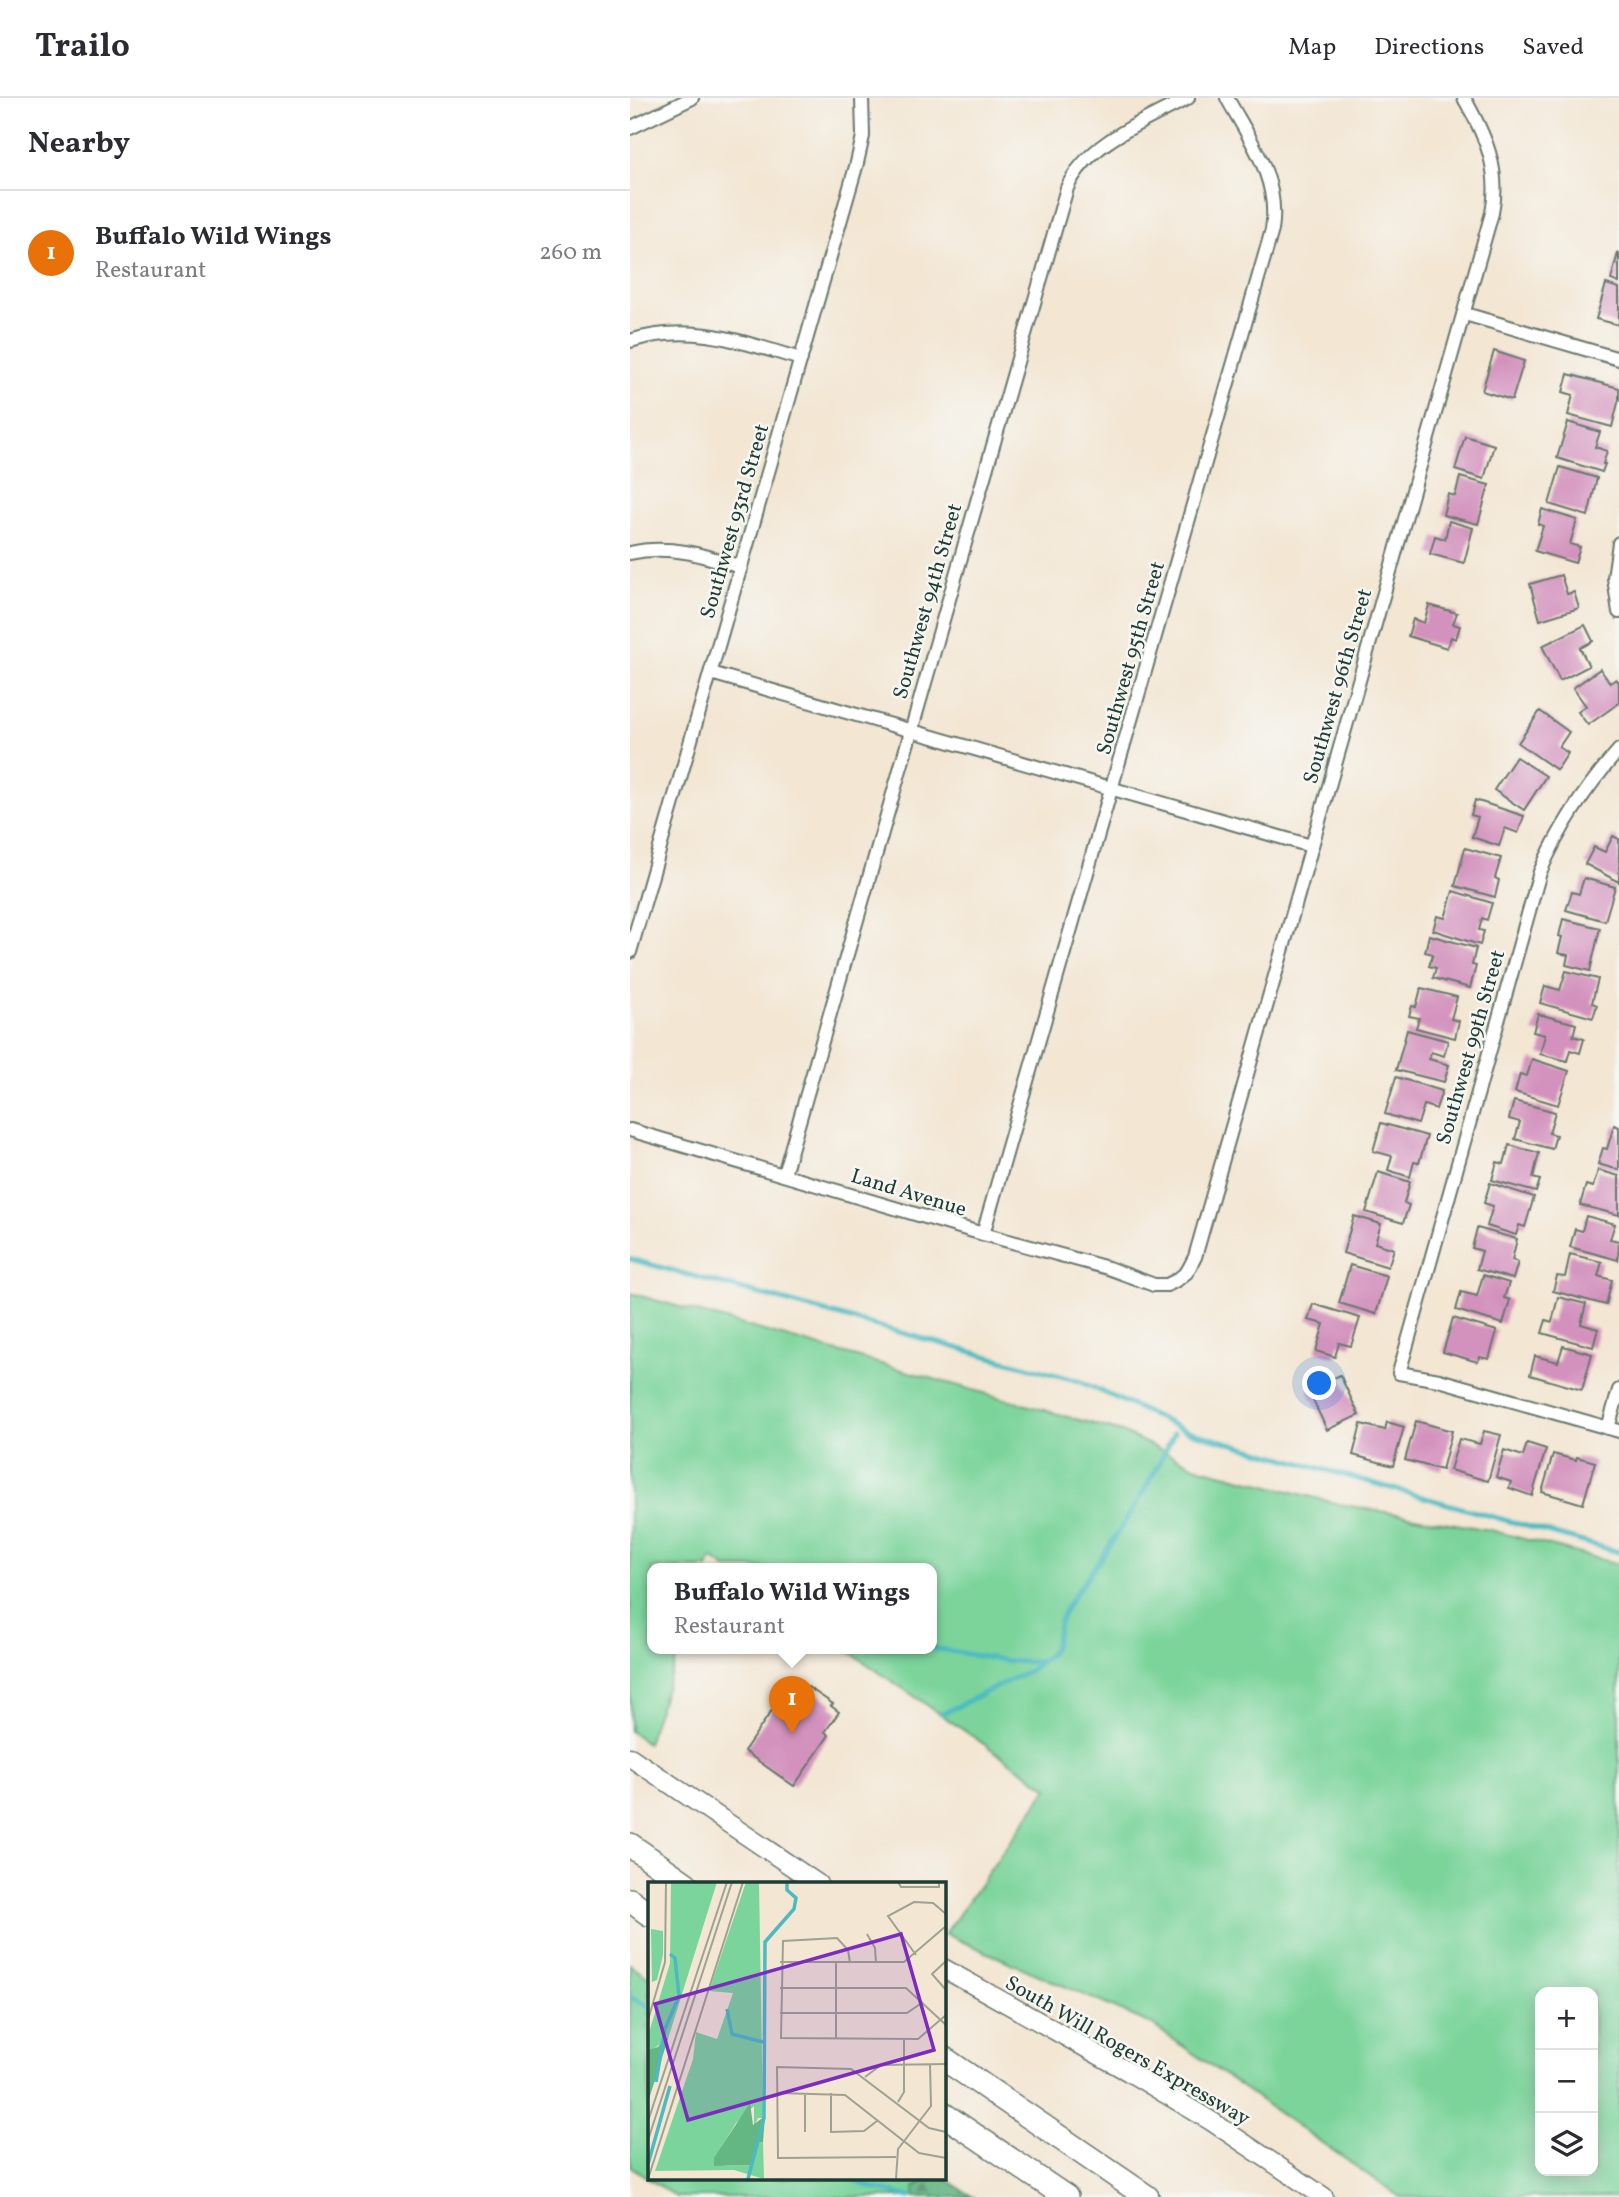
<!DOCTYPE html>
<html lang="en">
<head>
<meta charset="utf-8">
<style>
	:root { --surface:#fff; --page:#f2f2f3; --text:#2b2b33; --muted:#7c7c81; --line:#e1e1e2; --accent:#2563eb }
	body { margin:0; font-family:Vollkorn,serif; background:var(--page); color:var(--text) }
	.controls { position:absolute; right:21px; bottom:21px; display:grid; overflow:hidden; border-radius:14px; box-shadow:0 4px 18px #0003 }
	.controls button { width:63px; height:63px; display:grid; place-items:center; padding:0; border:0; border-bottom:2px solid var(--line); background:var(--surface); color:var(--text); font:35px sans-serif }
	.you { position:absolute; left:690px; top:1286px; width:24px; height:24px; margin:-18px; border:5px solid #fff; border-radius:50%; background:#1a73e8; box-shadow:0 0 0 10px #1a73e833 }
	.badge { display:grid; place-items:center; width:46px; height:46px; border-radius:50%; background:var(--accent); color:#fff; font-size:23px; font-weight:700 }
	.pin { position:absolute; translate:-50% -58px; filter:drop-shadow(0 2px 4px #0008) }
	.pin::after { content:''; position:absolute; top:37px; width:24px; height:21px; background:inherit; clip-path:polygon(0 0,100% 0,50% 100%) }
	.popup { position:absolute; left:17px; top:1465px; width:290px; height:91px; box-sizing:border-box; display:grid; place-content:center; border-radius:14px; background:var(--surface); filter:drop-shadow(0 2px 5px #0005); font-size:23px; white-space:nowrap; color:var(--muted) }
	.popup b { font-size:26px; color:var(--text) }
	.popup::after { content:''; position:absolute; left:50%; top:100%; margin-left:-14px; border:14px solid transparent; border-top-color:var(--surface) }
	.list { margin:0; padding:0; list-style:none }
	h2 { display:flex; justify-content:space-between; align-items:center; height:91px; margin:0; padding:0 28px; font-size:30px }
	h2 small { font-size:23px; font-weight:400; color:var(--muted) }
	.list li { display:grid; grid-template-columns:46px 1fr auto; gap:21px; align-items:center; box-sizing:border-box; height:126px; padding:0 28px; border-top:2px solid var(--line) }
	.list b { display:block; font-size:26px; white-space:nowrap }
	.list p { margin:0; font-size:23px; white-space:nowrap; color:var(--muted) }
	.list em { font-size:23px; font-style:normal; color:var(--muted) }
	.icon { flex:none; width:38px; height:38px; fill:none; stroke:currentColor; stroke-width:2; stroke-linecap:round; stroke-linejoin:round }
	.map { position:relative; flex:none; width:989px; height:2099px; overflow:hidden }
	header { display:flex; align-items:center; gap:42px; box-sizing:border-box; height:98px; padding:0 35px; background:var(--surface); border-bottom:2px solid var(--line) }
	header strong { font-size:33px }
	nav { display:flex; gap:38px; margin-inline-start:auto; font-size:24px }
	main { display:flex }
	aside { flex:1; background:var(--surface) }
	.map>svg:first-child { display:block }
</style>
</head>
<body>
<header>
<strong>Trailo</strong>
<nav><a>Map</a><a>Directions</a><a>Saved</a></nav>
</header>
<main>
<aside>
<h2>Nearby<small></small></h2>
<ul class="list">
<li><span class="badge" style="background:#e8710a">1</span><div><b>Buffalo Wild Wings</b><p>Restaurant</p></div><em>260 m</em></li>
</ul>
</aside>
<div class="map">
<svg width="989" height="2099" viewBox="0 0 989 2099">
	<defs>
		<pattern id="forest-firs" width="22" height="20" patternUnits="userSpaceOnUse" patternTransform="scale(1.75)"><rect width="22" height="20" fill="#64b683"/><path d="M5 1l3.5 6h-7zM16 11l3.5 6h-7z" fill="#52956c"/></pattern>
	</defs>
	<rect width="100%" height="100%" fill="#f6f6f2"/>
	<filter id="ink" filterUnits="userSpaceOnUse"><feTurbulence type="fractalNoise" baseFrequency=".0143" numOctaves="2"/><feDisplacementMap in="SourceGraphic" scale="14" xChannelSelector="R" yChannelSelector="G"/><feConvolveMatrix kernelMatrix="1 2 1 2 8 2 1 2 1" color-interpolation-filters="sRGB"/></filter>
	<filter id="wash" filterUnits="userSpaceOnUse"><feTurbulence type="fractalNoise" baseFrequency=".00686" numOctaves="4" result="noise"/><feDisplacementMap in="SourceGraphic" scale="28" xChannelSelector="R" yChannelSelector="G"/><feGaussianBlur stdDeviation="1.57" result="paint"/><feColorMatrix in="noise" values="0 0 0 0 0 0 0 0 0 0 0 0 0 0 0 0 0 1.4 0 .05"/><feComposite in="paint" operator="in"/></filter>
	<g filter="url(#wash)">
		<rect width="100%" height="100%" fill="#f3e6d3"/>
		<g fill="#7bd49b" stroke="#4d8868" stroke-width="2" fill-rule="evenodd">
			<path d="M0,1195L492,1334L567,1369L709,1406L860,1432L989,1466V2099H770L521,1926L315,1836L418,1690L214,1550H302V1470H96L82,1460L78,1470H22V1550H50L17,1645L0,1633ZM910,1894H963V2073H910Z"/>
			<polygon points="0,1866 19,1879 19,2080 298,2080 284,2090 285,2099 46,2099 0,2068"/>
		</g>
		<polygon fill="url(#forest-firs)" stroke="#427a5c" stroke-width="2" points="313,2079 343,2099 285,2099 284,2090 298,2080"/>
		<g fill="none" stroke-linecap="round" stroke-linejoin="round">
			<g stroke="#4bbac1" stroke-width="5">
				<polyline points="0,1161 449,1283 557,1333 989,1454"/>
				<path d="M302,1550C327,1553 386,1568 409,1563C430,1557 424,1533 432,1518C443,1495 463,1473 477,1451C502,1415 526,1374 544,1335"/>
				<polyline points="312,1616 402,1571 411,1563"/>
				<polyline points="0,1899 19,1908"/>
				<polyline points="220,2080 237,2088 280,2099"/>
			</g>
		</g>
		<g id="blocks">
			<g fill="#d392bd">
				<polygon points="988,155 989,156 989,185 981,182"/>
				<polygon points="976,186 989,190 989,227 966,221"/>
				<polygon points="864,253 894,263 882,302 852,293"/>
				<polygon points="938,276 989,290 989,301 982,329 938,317 943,297 933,294"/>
				<polygon points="938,324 970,334 965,349 977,353 973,366 975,366 972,374 927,360"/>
				<polygon points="835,338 864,347 854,381 825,372"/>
				<polygon points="930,369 967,380 958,418 919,406"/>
				<polygon points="830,379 859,387 848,426 813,417 818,396 825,398"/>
				<polygon points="912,411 947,422 940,446 950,449 945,465 905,453 913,428 908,426"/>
				<polygon points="819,423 843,430 834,465 800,456 805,438 815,441"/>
				<polygon points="931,477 937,496 944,494 949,510 910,522 900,486"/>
				<polygon points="799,507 827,515 823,526 830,528 826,541 821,539 817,550 778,538 783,521 794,525"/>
				<polygon points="955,527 963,543 950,550 959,568 930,583 912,548"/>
				<polygon points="970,571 980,585 986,581 989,584 989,605 958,627 948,614 956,608 943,590"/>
				<polygon points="910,613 939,634 929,649 938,655 927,672 888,645"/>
				<polygon points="886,659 916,678 894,712 864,692"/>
				<polygon points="845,702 894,718 888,735 875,730 869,748 842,739 848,719 841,717"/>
				<polygon points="983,738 989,741 989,784 955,766 964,749 975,754"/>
				<polygon points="835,750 871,760 865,780 869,782 865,799 825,788"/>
				<polygon points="954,780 985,789 975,823 936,812 942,794 949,796"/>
				<polygon points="823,793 862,805 857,822 852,820 849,832 854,833 850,847 803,832 807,818 815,820"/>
				<polygon points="933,821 970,830 960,873 936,867 938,857 928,855 932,839 929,838"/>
				<polygon points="799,837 846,850 842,867 846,868 840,890 803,880 806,870 799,868 803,856 795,854"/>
				<polygon points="936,873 968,881 962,905 967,907 963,920 910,905 915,888 930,892"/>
				<polygon points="791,890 827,899 821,921 829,923 825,940 786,930 789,920 779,918 782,908 786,909"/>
				<polygon points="908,916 946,926 943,938 954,941 950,955 940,952 937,963 910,956 915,937 903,934"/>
				<polygon points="777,932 818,943 814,958 801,954 799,961 819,967 814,984 766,972"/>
				<polygon points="902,961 939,973 928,1007 885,994 890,976 897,978"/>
				<polygon points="766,979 812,993 806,1011 794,1007 788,1026 755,1016"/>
				<polygon points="884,1003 925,1014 919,1035 926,1037 922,1051 885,1041 890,1024 879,1021"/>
				<polygon points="751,1025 797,1038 789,1065 784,1064 780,1079 758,1072 762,1058 743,1053"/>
				<polygon points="984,1027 989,1029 989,1072 968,1066 973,1050 977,1051"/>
				<polygon points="879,1047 909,1055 903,1080 910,1082 906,1094 862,1082 867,1064 874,1066"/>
				<polygon points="968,1072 989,1078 989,1117 950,1107 956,1087 963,1089"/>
				<polygon points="748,1074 780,1084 774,1105 779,1107 773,1125 736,1114"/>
				<polygon points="860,1085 904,1099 895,1129 889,1127 886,1137 857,1128 863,1108 854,1105"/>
				<polygon points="724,1118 751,1126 745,1145 764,1151 758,1169 713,1155"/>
				<polygon points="956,1118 985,1126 980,1141 989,1143 988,1162 940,1149 945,1131 952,1133"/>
				<polygon points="847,1130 887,1141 882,1162 888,1164 883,1181 847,1171 852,1153 842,1150"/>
				<polygon points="940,1156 972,1164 968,1178 982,1182 976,1207 923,1193 927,1178 935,1179"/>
				<polygon points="720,1167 757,1178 746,1216 709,1205"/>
				<polygon points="853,1177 879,1185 874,1200 880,1202 873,1226 826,1212 831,1194 847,1198"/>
				<polygon points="928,1199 956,1206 951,1226 968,1231 963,1249 912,1235 916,1222 922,1224"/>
				<polygon points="683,1206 730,1220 721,1248 709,1245 705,1259 686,1253 694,1226 678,1222"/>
				<polygon points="823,1220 867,1233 859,1261 850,1259 848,1264 813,1254"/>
				<polygon points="933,1248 962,1256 952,1292 900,1277 905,1258 928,1264"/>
				<polygon points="710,1277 729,1317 697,1332 678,1292"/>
				<polygon points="786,1323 822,1333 812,1372 775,1362"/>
				<polygon points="757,1324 774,1329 763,1368 723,1357 731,1326 755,1332"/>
				<polygon points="854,1333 871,1337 858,1383 820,1372 829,1341 850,1346"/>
				<polygon points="897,1345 916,1351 902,1398 879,1390 881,1384 866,1379 874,1352 893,1358"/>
				<polygon points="923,1356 946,1362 947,1359 965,1364 953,1406 912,1394"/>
				<polygon points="162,1583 175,1592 178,1589 203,1606 201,1608 209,1614 195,1634 199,1637 164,1688 114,1653"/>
			</g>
		</g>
	</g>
	<g filter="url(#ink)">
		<use href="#blocks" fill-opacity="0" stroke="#69786c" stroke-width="2"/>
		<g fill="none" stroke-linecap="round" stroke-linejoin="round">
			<defs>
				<g id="street">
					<polyline points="0,30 62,0"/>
					<polyline points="835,216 989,261"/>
					<path d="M0,243C62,224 112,244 171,261"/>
					<polyline points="989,445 984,480 989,514"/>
					<path d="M0,455C39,446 73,457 111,469"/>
					<polyline points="81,575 681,748"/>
					<path d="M989,652C956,689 930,728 910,774L769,1275L809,1282L989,1333"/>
					<polyline points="0,854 227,65 233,38 232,0"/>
					<path d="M0,1032L353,1136L478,1170L524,1187H537L547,1182L557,1174L565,1159L862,115C871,72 855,37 834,0"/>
					<path d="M154,1076L437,90C457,44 516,23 558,0"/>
					<path d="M353,1136L642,132C650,81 620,42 597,0"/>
					<polyline points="978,1330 989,1292"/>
				</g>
				<g id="secondary">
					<polyline points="0,1659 188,1786"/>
					<polyline points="313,1870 499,1974 581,2023 694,2099"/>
				</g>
				<g id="highway">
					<polyline points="0,1747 56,1786"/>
					<polyline points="0,1802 19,1816"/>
					<polyline points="313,1960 517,2099"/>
					<polyline points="313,2016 436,2099"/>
				</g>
			</defs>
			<use href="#street" stroke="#69786c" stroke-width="16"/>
			<use href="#secondary" stroke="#69786c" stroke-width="21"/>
			<use href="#highway" stroke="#69786c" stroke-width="26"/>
			<use href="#street" stroke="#fff" stroke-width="12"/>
			<use href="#secondary" stroke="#fff" stroke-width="18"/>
			<use href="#highway" stroke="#fff" stroke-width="23"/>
		</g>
	</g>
	<g text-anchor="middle" stroke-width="5" stroke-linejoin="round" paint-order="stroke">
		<g font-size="21" fill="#1f3d34" stroke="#f6f6f2">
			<text transform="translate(104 423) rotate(-74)" y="7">Southwest 93rd Street</text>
			<text transform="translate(297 503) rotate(-74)" y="7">Southwest 94th Street</text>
			<text transform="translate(500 560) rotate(-74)" y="7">Southwest 95th Street</text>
			<text transform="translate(707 588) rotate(-74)" y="7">Southwest 96th Street</text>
			<text transform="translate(840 949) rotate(-74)" y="7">Southwest 99th Street</text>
			<text transform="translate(279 1094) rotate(17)" y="7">Land Avenue</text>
			<text transform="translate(498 1952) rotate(30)" y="7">South Will Rogers Expressway</text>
		</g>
	</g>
	<g transform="translate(18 1784)">
		<rect width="298" height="298" fill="#f3e6d3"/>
		<path d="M23,0H69L20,157L2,169L0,154L22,81ZM98,0H111L115,236H110L106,244V224L88,241L67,276L76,284L104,283L109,261L115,260L116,297L86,288L7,289L45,177L48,150L69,157L85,111L61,109ZM3,47L15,49V73L9,98L4,100Z" fill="#7bd49b"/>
		<path d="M18,155L20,157L0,220V168L10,165ZM102,221L105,243L117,234L115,260L109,261L105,283L66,284V276Z" fill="#64b683"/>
		<path fill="none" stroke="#4bbac1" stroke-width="3.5" d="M79,127L84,152L115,160M8,200L17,147L31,114L27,76L22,72M0,282L22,204M100,297L116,236L117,60L146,27L148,16L139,8V0"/>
		<path fill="none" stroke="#9ea293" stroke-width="2" d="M250,0L253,5H291V0M219,52L227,66L228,81M268,73L240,34L266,20L285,21L298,32M298,79L284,92L298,108M132,80H256L298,44M202,81L200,68L189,56L135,59L133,156L270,157L298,133M132,106H258L298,143M132,131H259L275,120M0,138L17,80L18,0M188,157V81M217,195L233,183L298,182M130,211L197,213L271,271L298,276M157,211V250M183,211V250L216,249L229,239M250,220L256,210V157M0,239L79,0M0,258L84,0M248,275L130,276L129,185L203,187L281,246L298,250M0,297L95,0M248,297L250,267L283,224L282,182"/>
		<path fill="#7b2cbf" fill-opacity="0.15" stroke="#7b2cbf" stroke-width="3.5" d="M253,52L286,168L40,238L7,122Z"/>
		<rect width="298" height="298" fill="none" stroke="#1f3d34" stroke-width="3.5"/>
	</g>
</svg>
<div class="controls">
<button>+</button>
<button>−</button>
<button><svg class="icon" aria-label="layers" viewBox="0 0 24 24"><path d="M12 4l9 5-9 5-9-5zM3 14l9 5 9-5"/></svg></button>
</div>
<div class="you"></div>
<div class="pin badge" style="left:162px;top:1636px;background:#e8710a">1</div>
<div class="popup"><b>Buffalo Wild Wings</b>Restaurant</div>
</div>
</main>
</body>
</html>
